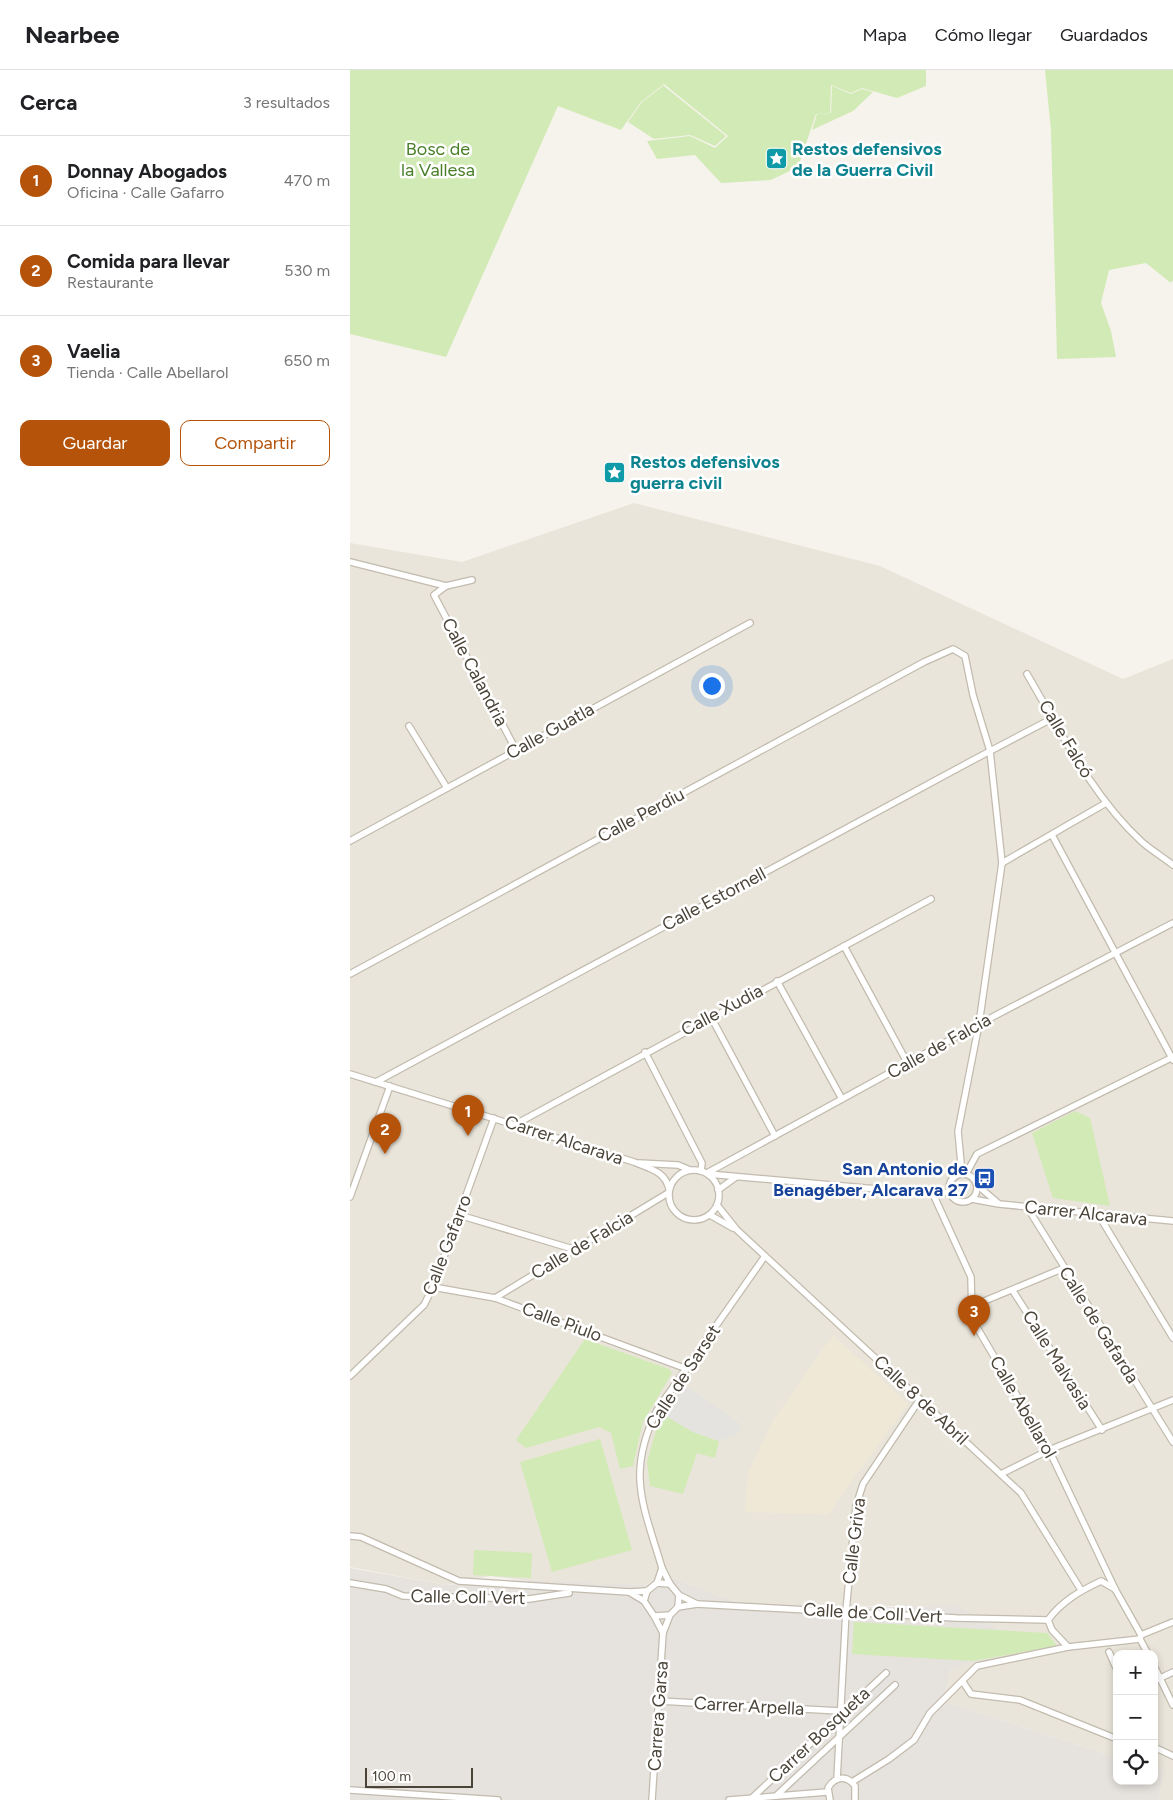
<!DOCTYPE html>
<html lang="es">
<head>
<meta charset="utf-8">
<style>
	:root { --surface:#fff; --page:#f2f2f2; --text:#202124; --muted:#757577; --line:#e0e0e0; --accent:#b45309 }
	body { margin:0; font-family:Figtree,sans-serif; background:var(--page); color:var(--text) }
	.controls { position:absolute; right:15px; bottom:15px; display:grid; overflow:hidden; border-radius:10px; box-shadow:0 2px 8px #0003 }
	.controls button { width:45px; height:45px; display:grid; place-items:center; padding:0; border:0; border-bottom:1px solid var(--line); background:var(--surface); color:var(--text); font:25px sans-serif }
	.scale { position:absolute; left:15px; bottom:12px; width:108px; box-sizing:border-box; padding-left:5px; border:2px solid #4b4439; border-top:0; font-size:14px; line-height:18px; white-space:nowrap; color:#4b4439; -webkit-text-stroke:4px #fff; paint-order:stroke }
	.you { position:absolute; left:361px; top:615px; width:18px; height:18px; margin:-12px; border:4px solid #fff; border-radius:50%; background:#1a73e8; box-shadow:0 0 0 8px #1a73e833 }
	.badge { display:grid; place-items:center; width:32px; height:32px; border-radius:50%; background:var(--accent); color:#fff; font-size:16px; font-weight:700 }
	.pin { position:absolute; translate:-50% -41px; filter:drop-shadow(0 1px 2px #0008) }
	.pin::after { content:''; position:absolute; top:26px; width:18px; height:15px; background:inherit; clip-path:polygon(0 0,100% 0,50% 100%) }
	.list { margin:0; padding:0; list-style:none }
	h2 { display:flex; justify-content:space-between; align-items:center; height:65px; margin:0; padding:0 20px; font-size:21px }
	h2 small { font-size:16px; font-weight:400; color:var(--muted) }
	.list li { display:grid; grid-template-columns:32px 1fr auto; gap:15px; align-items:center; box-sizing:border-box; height:90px; padding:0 20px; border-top:1px solid var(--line) }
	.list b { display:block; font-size:19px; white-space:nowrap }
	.list p { margin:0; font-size:16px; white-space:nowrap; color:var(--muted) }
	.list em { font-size:16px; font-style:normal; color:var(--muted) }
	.actions { display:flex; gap:10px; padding:15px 20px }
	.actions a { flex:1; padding:11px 0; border:1px solid var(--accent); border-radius:10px; text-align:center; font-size:18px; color:var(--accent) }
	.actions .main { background:var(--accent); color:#fff }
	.icon { flex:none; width:28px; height:28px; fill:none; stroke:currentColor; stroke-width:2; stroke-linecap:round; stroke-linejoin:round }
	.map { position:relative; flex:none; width:823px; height:1730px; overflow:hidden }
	header { display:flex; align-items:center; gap:30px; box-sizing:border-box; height:70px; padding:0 25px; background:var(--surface); border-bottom:1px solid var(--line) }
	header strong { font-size:24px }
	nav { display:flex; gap:28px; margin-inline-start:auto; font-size:18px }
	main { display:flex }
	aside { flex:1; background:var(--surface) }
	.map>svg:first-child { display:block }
</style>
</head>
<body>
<header>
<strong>Nearbee</strong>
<nav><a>Mapa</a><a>Cómo llegar</a><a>Guardados</a></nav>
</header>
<main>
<aside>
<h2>Cerca<small>3 resultados</small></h2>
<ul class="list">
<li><span class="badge">1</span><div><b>Donnay Abogados</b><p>Oficina · Calle Gafarro</p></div><em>470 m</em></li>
<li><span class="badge">2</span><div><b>Comida para llevar</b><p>Restaurante</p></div><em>530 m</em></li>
<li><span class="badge">3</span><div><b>Vaelia</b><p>Tienda · Calle Abellarol</p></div><em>650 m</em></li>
</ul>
<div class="actions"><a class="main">Guardar</a><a>Compartir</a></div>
</aside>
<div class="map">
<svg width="823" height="1730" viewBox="0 0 823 1730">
	<rect width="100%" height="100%" fill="#f6f3ec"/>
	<polygon fill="#eae5da" points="284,433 530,496 773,609 823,589 823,1730 809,1730 813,1703 804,1700 804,1584 767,1584 767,1688 593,1631 601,1599 561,1536 398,1537 323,1508 294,1515 187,1512 140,1506 96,1515 0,1497 0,473 112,492"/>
	<polygon fill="#e6e2dd" points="0,1498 96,1515 162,1510 294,1515 323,1508 398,1537 610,1537 657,1565 660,1581 601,1599 593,1631 767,1688 767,1711 804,1711 804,1700 813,1703 809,1730 0,1730"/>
	<polygon fill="#efe8d6" points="483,1265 558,1334 478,1444 395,1442 398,1403 422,1352"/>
	<g fill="#d2eab5">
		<polygon points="0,0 576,0 576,16 547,28 512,18 501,23 481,15 480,43 466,44 448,97 421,110 371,113 345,85 307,89 297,71 340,66 365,78 378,66 314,14 291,32 271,60 208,36 96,287 0,264"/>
		<polygon points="695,0 823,0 823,210 821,213 796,193 759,200 751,233 761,261 766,287 707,289 701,61"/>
		<polygon points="314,15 314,16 376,66 365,76 340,65 304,69 278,52 292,32"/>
		<polygon points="482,16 501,24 512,19 523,22 503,41 462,60 467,44 481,43"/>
		<polygon points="725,1041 740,1048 760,1136 703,1128 682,1063"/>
		<polygon points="235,1269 319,1299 322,1303 293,1352 283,1396 270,1399 261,1363 249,1357 176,1378 166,1370"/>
		<polygon points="311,1343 343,1362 369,1371 365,1388 347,1383 333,1424 300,1416 297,1392"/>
		<polygon points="250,1369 282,1480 202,1502 170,1392"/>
		<polygon points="124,1480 182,1483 181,1508 123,1505"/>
		<polygon points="504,1552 697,1563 707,1576 623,1591 502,1584"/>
	</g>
	<g fill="#e5e3e0">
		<polygon points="332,1313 389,1353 391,1362 369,1371 343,1362 311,1343"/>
		<polygon points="537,1605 544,1612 515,1639 508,1632"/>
		<polygon points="465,1671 472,1679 440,1708 433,1701"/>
	</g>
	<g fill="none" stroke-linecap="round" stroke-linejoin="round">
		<defs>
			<g id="street">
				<polyline points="0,492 96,516"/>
				<polyline points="122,510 96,516 84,525 166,680"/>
				<path d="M677,604C711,662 742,726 792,772C801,780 813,787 823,795"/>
				<polyline points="59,656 97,718"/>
				<polyline points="702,765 823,990"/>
				<polyline points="0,771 400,553"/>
				<polyline points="652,793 756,733"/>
				<polyline points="494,876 558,994"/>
				<polyline points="0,904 574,592 603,579 615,586 623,625 640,681 652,793 629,954 608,1061 612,1104"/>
				<polyline points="427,911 492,1029"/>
				<polyline points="361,947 425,1066"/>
				<polyline points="295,982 352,1093 351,1101"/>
				<path d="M0,1004L284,1092C300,1099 315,1101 319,1119"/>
				<polyline points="26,1012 625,689 703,648"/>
				<polyline points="166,1054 581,829"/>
				<polyline points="289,1093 328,1095 340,1100"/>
				<circle cx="344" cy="1125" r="25"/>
				<polyline points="357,1103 629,954 823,853"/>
				<polyline points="358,1104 583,1124 600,1122"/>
				<polyline points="616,1104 627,1084 823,987"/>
				<circle cx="613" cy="1118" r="14"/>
				<polyline points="627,1115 648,1133"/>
				<polyline points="368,1120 386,1107"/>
				<polyline points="583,1124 621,1207 622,1249 699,1380 765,1519"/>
				<polyline points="0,1127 40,1016"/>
				<polyline points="622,1129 649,1134 823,1151"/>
				<polyline points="367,1135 387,1160 671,1423 731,1520"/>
				<polyline points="677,1137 823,1372"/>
				<polyline points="748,1144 823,1268"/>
				<polyline points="109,1145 223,1179"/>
				<polyline points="360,1145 383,1158"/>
				<polyline points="83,1217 145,1228 337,1299"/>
				<polyline points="663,1221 752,1360"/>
				<polyline points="145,1228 318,1123"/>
				<polyline points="620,1237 714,1198"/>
				<polyline points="0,1306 74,1235 83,1217 144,1048"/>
				<polyline points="651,1404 699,1380 823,1330"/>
				<polyline points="0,1466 11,1467 109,1511 279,1522"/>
				<path d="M312,1498C293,1434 276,1404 307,1340L415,1186"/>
				<path d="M751,1511L765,1519L791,1565L790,1569L718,1577L702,1560L698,1550C712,1531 730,1521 751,1511Z"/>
				<polyline points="0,1513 36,1519 53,1526 179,1529 219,1523"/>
				<polyline points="307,1513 312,1498 320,1514"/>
				<polyline points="294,1531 279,1522 297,1521"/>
				<polyline points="347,1534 606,1548 698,1550"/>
				<polyline points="328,1537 347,1534 329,1525"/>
				<polyline points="304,1546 313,1563 320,1545 328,1537 329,1525 320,1514 307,1513 297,1521 294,1531 304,1546 320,1545"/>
				<polyline points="791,1565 823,1552"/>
				<polyline points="790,1569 798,1584"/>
				<polyline points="759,1582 767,1600"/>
				<polyline points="804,1596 823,1635"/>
				<polyline points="804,1611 823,1602"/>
				<polyline points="613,1612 621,1624 670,1630 767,1669"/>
				<polyline points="309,1631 490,1641"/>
				<polyline points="804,1677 823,1686"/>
				<polyline points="487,1709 496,1541 506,1436 513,1414 570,1329"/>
				<polyline points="502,1712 539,1689 564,1670 580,1643 627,1596 718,1577"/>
				<polyline points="0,1720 148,1730"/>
				<polyline points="427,1725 545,1615"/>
				<polyline points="403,1727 536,1603"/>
				<polyline points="302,1730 313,1563"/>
				<polyline points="379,1730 477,1722"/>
				<path d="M480,1730L478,1718C485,1706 497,1705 505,1716V1730"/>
			</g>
		</defs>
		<use href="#street" stroke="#c2bbae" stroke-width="8"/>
		<use href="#street" stroke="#fff" stroke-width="5.5"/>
	</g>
	<defs>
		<symbol id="sight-square" viewBox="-11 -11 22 22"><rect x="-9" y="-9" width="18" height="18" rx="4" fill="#0f9aa8" stroke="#fff"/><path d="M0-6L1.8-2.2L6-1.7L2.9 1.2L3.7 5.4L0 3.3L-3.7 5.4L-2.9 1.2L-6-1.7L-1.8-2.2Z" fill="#fff"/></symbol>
		<symbol id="bus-square" viewBox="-11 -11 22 22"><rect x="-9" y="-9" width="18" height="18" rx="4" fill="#1a4fb4" stroke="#fff"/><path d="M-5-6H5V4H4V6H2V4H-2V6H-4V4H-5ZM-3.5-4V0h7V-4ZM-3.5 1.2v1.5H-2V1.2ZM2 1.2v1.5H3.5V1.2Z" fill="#fff"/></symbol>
	</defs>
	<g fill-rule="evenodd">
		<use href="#sight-square" x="414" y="76" width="25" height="25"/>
		<use href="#sight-square" x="252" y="390" width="25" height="25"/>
		<use href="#bus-square" x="622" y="1096" width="25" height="25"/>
	</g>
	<g text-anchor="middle" stroke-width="5" stroke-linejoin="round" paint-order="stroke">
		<g font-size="18" fill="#4a7f2a" stroke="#fff">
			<text x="88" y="85">Bosc de<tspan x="88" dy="21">la Vallesa</tspan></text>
		</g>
		<g font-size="18" font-weight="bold" fill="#0d838f" stroke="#fff" text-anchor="start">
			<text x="442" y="85">Restos defensivos<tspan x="442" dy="21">de la Guerra Civil</tspan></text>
			<text x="280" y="398">Restos defensivos<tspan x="280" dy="21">guerra civil</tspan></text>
		</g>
		<g font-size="18" fill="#4b4439" stroke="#fff">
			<text transform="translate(125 602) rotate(62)" y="6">Calle Calandria</text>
			<text transform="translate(200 661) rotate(-29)" y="6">Calle Guatla</text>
			<text transform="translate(716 669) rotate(59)" y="6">Calle Falcó</text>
			<text transform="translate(291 745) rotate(-28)" y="6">Calle Perdiu</text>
			<text transform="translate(364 829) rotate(-28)" y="6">Calle Estornell</text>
			<text transform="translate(372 940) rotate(-28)" y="6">Calle Xudia</text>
			<text transform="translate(589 976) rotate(-29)" y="6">Calle de Falcia</text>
			<text transform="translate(214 1070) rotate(18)" y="6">Carrer Alcarava</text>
			<text transform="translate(736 1143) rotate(6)" y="6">Carrer Alcarava</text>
			<text transform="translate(97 1175) rotate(-69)" y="6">Calle Gafarro</text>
			<text transform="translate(232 1175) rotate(-31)" y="6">Calle de Falcia</text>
			<text transform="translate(212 1252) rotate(20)" y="6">Calle Piulo</text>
			<text transform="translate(749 1255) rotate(58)" y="6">Calle de Gafarda</text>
			<text transform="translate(707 1290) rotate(58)" y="6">Calle Malvasia</text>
			<text transform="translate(333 1307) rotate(-57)" y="6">Calle de Sarset</text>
			<text transform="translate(571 1330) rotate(43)" y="6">Calle 8 de Abril</text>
			<text transform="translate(673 1337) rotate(60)" y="6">Calle Abellarol</text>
			<text transform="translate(504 1471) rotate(-83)" y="6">Calle Griva</text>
			<text transform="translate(118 1527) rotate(1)" y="6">Calle Coll Vert</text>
			<text transform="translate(523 1543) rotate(3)" y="6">Calle de Coll Vert</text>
			<text transform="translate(399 1636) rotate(3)" y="6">Carrer Arpella</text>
			<text transform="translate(308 1646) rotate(-86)" y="6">Carrera Garsa</text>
			<text transform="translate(469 1665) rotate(-43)" y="6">Carrer Bosqueta</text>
		</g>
		<g font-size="18" font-weight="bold" fill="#164399" stroke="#fff" text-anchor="end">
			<text x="618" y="1105">San Antonio de<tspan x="618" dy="21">Benagéber, Alcarava 27</tspan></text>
		</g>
	</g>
</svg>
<div class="controls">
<button>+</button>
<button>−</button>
<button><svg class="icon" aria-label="locate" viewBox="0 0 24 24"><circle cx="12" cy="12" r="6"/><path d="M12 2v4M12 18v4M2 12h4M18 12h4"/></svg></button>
</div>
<div class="scale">100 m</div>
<div class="you"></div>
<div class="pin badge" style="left:118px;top:1066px">1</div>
<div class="pin badge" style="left:35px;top:1084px">2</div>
<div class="pin badge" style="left:624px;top:1266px">3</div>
</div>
</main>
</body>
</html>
